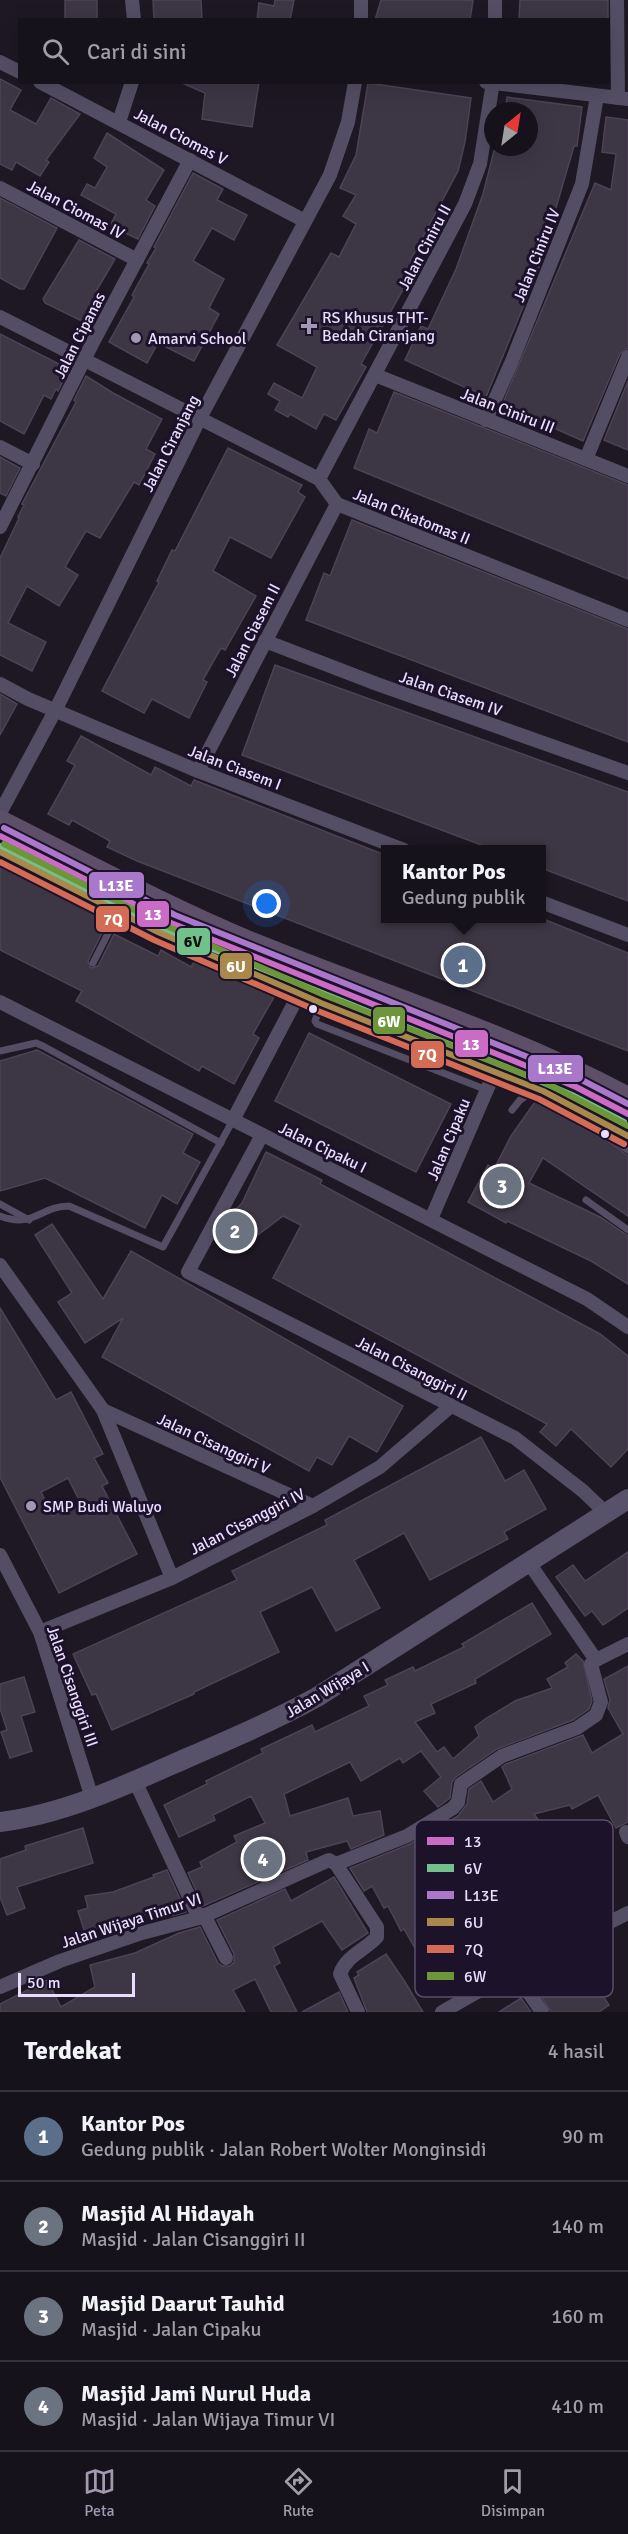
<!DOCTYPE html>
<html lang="id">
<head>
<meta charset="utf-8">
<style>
	:root { --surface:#16121b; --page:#232028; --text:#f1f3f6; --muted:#9e9ea3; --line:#35323a; --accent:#a298b1 }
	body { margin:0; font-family:Signika,sans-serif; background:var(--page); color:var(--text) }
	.compass { position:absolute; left:484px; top:102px; width:54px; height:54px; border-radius:50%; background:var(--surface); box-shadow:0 6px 24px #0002; rotate:30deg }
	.scale { position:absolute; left:18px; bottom:15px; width:117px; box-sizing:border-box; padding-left:6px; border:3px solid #e9ddfd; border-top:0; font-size:16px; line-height:21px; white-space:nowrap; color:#e9ddfd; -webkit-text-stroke:4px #1c122a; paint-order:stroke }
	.you { position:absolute; left:267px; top:904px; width:21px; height:21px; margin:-15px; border:4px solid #fff; border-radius:50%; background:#1a73e8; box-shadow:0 0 0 9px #1a73e833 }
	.badge { display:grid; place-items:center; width:39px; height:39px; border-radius:50%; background:var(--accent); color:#fff; font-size:20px; font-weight:700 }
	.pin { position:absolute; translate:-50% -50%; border:3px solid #fff; box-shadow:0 2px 6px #0006 }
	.popup { position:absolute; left:381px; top:845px; width:165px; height:78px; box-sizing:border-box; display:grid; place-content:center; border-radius:0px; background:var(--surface); filter:drop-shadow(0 2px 4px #0005); font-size:20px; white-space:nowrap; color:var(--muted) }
	.popup b { font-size:22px; color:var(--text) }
	.popup::after { content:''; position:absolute; left:50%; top:100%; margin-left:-12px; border:12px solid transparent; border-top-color:var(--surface) }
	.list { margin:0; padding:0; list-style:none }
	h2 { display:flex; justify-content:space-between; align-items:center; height:78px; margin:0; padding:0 24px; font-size:26px }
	h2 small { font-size:20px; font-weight:400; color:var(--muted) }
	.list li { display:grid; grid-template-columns:39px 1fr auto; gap:18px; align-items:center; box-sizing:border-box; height:90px; padding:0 24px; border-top:2px solid var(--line) }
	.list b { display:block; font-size:22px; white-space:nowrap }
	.list p { margin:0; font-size:20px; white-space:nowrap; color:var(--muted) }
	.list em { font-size:20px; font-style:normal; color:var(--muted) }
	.icon { flex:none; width:33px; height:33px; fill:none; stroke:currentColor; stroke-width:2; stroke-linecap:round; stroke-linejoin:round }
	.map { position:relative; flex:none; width:628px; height:2012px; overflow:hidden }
	.search { position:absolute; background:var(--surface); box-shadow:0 6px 24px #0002; left:18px; right:18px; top:18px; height:66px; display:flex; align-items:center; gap:15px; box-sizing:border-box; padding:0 21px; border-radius:0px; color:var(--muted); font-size:22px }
	.sheet { height:438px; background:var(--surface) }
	nav { display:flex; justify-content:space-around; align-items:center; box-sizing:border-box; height:84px; border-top:2px solid var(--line); background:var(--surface); font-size:16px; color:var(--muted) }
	nav a { display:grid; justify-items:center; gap:3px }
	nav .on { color:var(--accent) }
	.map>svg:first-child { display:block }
</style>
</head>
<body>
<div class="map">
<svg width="628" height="2012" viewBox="0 0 628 2012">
	<rect width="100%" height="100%" fill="#1d1824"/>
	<g fill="#3d3645" stroke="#4c4356" stroke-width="1.5" fill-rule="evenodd">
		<rect x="65" y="0" width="32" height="20"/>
		<polygon points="153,0 201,0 202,20 154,20"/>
		<polygon points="275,0 294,0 290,20 257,20 259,3 274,6"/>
		<polygon points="381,0 473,0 470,20 375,20"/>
		<polygon points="520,0 608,0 608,20 519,20"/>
		<polygon points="0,79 21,90 10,110 36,124 51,98 80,114 46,160 49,162 40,176 16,162 12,170 0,164"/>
		<polygon points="259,82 252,127 202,119 205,93 182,83"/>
		<polygon points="368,83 471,98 465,142 458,171 410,261 417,265 361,364 366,367 336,420 324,414 316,429 290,414 288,417 275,410 280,401 268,394 274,383 302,398 317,367 277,345 331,253 339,257 356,224 343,216 356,195 340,188 356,155"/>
		<polygon points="507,97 582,107 577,146 574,146 537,273 486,397 405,360 421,326 428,329 456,269 483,194 495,147 529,147 529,111 505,111"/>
		<polygon points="606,117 628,120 628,348 620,354 583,441 502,405 595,183 611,190 616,154 602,152"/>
		<polygon points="107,133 164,170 146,200 155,206 138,239 110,226 116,214 81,195 87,184 95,188 107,167 94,158"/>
		<polygon points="193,173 223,189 217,200 247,215 234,240 212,228 193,261 224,279 209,308 219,314 194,361 158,343 147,363 109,342 134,297 132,295 149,264 147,263 156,248 154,247"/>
		<polygon points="0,198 57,228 24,289 20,289 0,278"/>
		<polygon points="79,240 115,259 95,293 103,297 88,324 45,303 43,299"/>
		<polygon points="0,334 69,369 58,391 56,389 51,399 44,395 24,434 0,421"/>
		<polygon points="86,376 113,393 162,419 146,449 155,454 139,485 134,482 100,538 86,531 65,567 78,575 59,606 27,586 8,623 46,642 32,671 0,655 0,558 19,518 18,517 24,505 22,504 76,402 74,400"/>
		<polygon points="628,381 628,450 604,440"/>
		<polygon points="394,392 628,485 628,579 354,468 369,429 377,433"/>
		<polygon points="228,448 302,485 298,492 305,497 271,558 230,537 213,571 256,596 225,650 221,648 203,680 207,682 189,718 152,699 144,713 102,691 159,582 157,581 172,550 175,551"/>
		<polygon points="0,457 20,468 6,496 0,493"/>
		<polygon points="352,520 628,629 628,742 306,620 324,573 330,576"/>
		<polygon points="275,665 628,792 628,901 541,868 541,849 492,849 242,755"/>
		<polygon points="0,694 17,704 0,735"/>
		<polygon points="81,736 151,775 155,767 191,786 194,780 385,855 385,918 541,918 628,953 628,1051 137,861 107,847 110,841 72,820 69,825 48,814 75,765 67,761"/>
		<polygon points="0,867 99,917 96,924 104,929 88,961 91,968 98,966 114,934 158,956 161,950 191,967 194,962 274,997 253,1034 259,1038 234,1084 202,1066 199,1071 94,1011 76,1001 82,991 0,950"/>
		<polygon points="309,1033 451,1104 416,1172 275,1101"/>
		<polygon points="37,1050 193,1134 183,1153 200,1162 177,1204 162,1195 145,1228 45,1178 0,1191 0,1061"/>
		<polygon points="535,1102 606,1140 628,1156 628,1216 543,1158 529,1183 600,1217 628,1236 628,1284 591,1261 507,1221 506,1223 468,1202 488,1165 494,1169 511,1136"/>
		<polygon points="266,1152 322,1180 320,1184 600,1334 628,1356 628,1449 611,1467 571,1429 556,1446 540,1432 547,1424 273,1278 301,1225 283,1216 239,1249 220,1233 226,1220 242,1203"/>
		<polygon points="52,1224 103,1299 131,1251 403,1406 377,1452 349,1436 332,1465 317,1457 309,1471 102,1357 123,1318 85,1343 58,1302 72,1293 35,1235"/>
		<path d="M0,1308L56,1400L71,1392L103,1454L94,1458L108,1483L102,1486L137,1554L59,1593L0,1477ZM68,1478L80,1502L53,1516L41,1492Z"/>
		<polygon points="481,1437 505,1481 524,1470 546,1509 504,1532 508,1539 430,1580 404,1533 354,1560 380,1608 336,1631 312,1587 260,1612 279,1652 194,1692 194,1694 112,1730 96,1694 92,1695 73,1654 237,1580 232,1571 327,1525 325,1520"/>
		<polygon points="628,1552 628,1608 603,1625 592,1611 585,1616 556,1577 573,1565 585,1581"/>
		<polygon points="532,1603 551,1634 475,1679 476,1683 431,1704 435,1713 415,1722 437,1752 444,1747 453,1759 479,1736 475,1727 485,1719 515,1701 552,1688 547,1679 568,1667 565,1663 576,1654 583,1661 592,1701 589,1709 573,1720 497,1749 456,1777 452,1782 450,1798 438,1807 424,1791 441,1777 421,1751 403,1763 400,1758 361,1781 350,1762 284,1794 290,1816 348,1798 353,1816 380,1811 384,1835 351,1849 347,1841 306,1852 308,1860 203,1906 188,1873 202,1867 200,1862 237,1842 234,1836 265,1823 251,1796 213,1815 215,1820 179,1837 164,1805 207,1784 206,1781 263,1753 261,1749 312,1725 315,1732 369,1706 364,1696 388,1685 385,1680 413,1667 415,1671 464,1647 462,1644"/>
		<polygon points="628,1666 628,1822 616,1828 598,1795 572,1809 570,1805 534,1814 561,1851 566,1848 591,1893 528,1930 531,1934 515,1943 473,1873 422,1901 429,1914 425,1916 445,1952 457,1945 470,1969 437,1987 404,1929 401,1931 388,1906 384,1908 372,1886 364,1891 350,1868 410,1844 458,1816 467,1804 469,1789 481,1781 493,1802 512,1789 502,1767 506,1764 583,1735 592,1753 623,1734 608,1708 610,1700 604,1679"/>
		<polygon points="24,1677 35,1712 21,1716 32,1751 10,1758 1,1732 7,1730 0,1708 0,1684"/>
		<polygon points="83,1828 93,1863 17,1887 25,1908 7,1915 0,1897 0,1859 26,1850 25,1846"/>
		<polygon points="167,1870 186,1912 172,1916 168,1907 85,1933 78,1911 88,1908 85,1896 113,1892 154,1877 153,1875"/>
		<polygon points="334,1877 368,1933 342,1950 322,1921 273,1947 280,1963 274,1966 297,2012 271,2012 255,1979 233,1990 245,2012 0,2012 0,2004 47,1980 61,2007 95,1987 90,1965 135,1953 179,1933 200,1927 218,1963 222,1966 230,1966 234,1962 234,1954 217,1920 285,1889 291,1901"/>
		<polygon points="386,1954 405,1982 423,2012 367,2012 354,1978 359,1975 357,1972"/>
		<polygon points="579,1960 609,2005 599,2012 551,2012 536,1988"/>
		<polygon points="339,1992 348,2012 302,2012"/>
		<polygon points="521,1998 531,2012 499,2012"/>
	</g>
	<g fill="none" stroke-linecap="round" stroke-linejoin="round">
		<g stroke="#544e64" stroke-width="7">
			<polyline points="93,963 118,914"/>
			<polyline points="320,1007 315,1021 317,1024 487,1090"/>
			<polyline points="0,1051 36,1043 43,1046 221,1143"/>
			<polyline points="512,1110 520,1100 532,1092"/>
			<polyline points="615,1141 628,1150"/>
			<polyline points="586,1200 628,1230"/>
			<polyline points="0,1204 29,1220"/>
			<path d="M0,1216C34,1229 40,1206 69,1206L163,1247L233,1120"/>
		</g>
		<g stroke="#544e64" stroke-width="14">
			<polyline points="132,0 134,20"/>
			<polyline points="617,0 618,98"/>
			<polyline points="361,20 361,0"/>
			<polyline points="495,20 495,0"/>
			<polyline points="0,62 20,72"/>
			<polyline points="40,82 305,221"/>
			<polyline points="486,82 628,99"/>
			<polyline points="119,122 132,82"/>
			<polyline points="0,188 137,260"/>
			<polyline points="0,317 319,479 337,504 628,620"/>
			<polyline points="375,375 628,476"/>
			<polyline points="486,420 512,361 582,184 597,96"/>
			<polyline points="0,447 33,464"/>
			<polyline points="586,459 628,357"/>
			<polyline points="319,479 465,204 480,164 493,82"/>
			<polyline points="0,527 92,344 190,160"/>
			<polyline points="265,641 377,684 628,773"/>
			<polyline points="0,684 28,699 198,771 404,850"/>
			<polyline points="198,771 337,504"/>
			<polyline points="0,813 56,709 200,418 330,175 348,122 355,82"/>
			<polyline points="541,902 628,935"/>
			<polyline points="0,1002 587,1299 628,1327"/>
			<polyline points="233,1120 299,994"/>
			<polyline points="262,1135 188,1272 515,1438 583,1491 606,1513"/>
			<polyline points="431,1219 495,1071"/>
			<polyline points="0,1265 103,1410 172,1578"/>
			<polyline points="103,1410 313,1506"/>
			<polyline points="0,1555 40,1632 92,1798"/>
			<polyline points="529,1563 596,1660"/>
			<polyline points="40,1632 172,1578 313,1506 380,1467 451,1406"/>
			<polyline points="596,1660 628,1644"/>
			<polyline points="135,1781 199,1918"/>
			<polyline points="626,1832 628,1837"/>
			<polyline points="336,1864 407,1836 453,1808 458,1802 461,1784 502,1756 577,1728 596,1715 601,1702 591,1664 596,1660"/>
			<polyline points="204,1915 226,1958"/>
			<polyline points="514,1971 542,2012"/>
			<path d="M0,1987L60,1961L142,1933L199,1918L329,1860L336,1864L377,1927V1937C365,1950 346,1956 340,1974L358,2012"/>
			<polyline points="442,2012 514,1971 628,1913"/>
		</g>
		<path stroke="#58516a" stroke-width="20" d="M0,1822C65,1814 128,1784 187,1758C231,1739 275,1720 317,1697L628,1499"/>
		<g stroke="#5e4f68" stroke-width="22">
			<path d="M0,821C84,863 167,908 254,944C379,995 509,1034 628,1098"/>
			<polyline points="0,852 158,932 321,1003 543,1091 628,1136"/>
		</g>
		<polyline stroke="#544e64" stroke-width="7" points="0,836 171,923 524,1065 576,1087 628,1114"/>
		<defs>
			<polyline id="bus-1" points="0,836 171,923 524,1065 576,1087 628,1114"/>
			<polyline id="bus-2" points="0,846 168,931 521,1073 572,1095 624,1122"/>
			<polyline id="bus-3" points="4,828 175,915 528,1057 580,1079 628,1104"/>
			<polyline id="bus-4" points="0,852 158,932 321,1003 543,1091 628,1136"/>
			<polyline id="bus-5" points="0,862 154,940 318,1011 539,1099 624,1144"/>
			<polyline id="bus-6" points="4,844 162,924 324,995 546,1083 628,1126"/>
		</defs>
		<use href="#bus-1" stroke="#1c122a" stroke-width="10"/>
		<use href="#bus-2" stroke="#1c122a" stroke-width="10"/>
		<use href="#bus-3" stroke="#1c122a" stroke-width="10"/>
		<use href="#bus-4" stroke="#1c122a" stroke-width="10"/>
		<use href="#bus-5" stroke="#1c122a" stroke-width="10"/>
		<use href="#bus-6" stroke="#1c122a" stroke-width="10"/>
		<use href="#bus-1" stroke="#ca6bc5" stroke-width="6"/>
		<use href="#bus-2" stroke="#72c18b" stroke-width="6"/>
		<use href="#bus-3" stroke="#aa78cb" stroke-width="6"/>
		<use href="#bus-4" stroke="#a9884b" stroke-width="6"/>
		<use href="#bus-5" stroke="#d46c55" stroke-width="6"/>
		<use href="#bus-6" stroke="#6c9639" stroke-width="6"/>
	</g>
	<g fill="#a298b1" stroke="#1c122a" stroke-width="2">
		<path d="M306 317h6v6h6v6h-6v6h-6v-6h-6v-6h6z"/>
		<circle cx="136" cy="338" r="6"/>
		<circle cx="31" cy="1506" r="6"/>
	</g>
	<g fill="#e9ddfd" stroke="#1c122a" stroke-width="2">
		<circle cx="313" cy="1009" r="5"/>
		<circle cx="605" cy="1134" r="5"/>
	</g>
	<g text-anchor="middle" stroke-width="6" stroke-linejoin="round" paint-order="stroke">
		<g font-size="16" fill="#e9ddfd" stroke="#1c122a">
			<text transform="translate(181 136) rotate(28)" y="6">Jalan Ciomas V</text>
			<text transform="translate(76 209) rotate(28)" y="6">Jalan Ciomas IV</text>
			<text transform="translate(424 247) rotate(-62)" y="6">Jalan Ciniru II</text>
			<text transform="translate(536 255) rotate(-68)" y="6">Jalan Ciniru IV</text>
			<text transform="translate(79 335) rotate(-63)" y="6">Jalan Cipanas</text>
			<text transform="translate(508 410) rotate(21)" y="6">Jalan Ciniru III</text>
			<text transform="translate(170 443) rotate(-63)" y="6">Jalan Ciranjang</text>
			<text transform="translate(412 516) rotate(22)" y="6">Jalan Cikatomas II</text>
			<text transform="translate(252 630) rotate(-63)" y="6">Jalan Ciasem II</text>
			<text transform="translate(451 693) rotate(19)" y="6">Jalan Ciasem IV</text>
			<text transform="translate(235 767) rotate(21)" y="6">Jalan Ciasem I</text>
			<text transform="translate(448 1139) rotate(-67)" y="6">Jalan Cipaku</text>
			<text transform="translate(323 1147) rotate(26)" y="6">Jalan Cipaku I</text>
			<text transform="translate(412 1368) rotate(27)" y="6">Jalan Cisanggiri II</text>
			<text transform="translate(214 1443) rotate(25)" y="6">Jalan Cisanggiri V</text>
			<text transform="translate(247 1521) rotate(-27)" y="6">Jalan Cisanggiri IV</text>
			<text transform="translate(73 1686) rotate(71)" y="6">Jalan Cisanggiri III</text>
			<text transform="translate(327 1689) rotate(-31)" y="6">Jalan Wijaya I</text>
			<text transform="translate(131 1920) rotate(-18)" y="6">Jalan Wijaya Timur VI</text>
		</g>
		<g font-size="16" fill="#e9ddfd" stroke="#1c122a" text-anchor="start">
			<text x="322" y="323">RS Khusus THT-<tspan x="322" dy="18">Bedah Ciranjang</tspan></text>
			<text x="148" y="344">Amarvi School</text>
			<text x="43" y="1512">SMP Budi Waluyo</text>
		</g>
	</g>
	<rect x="415" y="1820" width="198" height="177" rx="9" fill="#1c122a" stroke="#5a4f69" stroke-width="1.5"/>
	<rect x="427" y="1837" width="27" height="8" fill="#ca6bc5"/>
	<rect x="427" y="1864" width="27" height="8" fill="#72c18b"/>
	<rect x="427" y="1891" width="27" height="8" fill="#aa78cb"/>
	<rect x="427" y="1918" width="27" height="8" fill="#a9884b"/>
	<rect x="427" y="1945" width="27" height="8" fill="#d46c55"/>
	<rect x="427" y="1972" width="27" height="8" fill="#6c9639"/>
	<g font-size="16" fill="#e9ddfd">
		<text x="464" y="1847">13</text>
		<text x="464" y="1874">6V</text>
		<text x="464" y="1901">L13E</text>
		<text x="464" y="1928">6U</text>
		<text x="464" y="1955">7Q</text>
		<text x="464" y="1982">6W</text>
	</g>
	<g stroke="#1c122a" stroke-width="2">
		<rect x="88" y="871" width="57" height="28" rx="6" fill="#aa78cb"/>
		<rect x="136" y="900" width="34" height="28" rx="6" fill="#ca6bc5"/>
		<rect x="95" y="905" width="35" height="28" rx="6" fill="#d46c55"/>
		<rect x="176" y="927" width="35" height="29" rx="6" fill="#72c18b"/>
		<rect x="219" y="952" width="34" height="28" rx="6" fill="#a9884b"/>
		<rect x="372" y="1006" width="34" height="29" rx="6" fill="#6c9639"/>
		<rect x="454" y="1029" width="35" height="29" rx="6" fill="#ca6bc5"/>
		<rect x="410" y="1040" width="35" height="29" rx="6" fill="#d46c55"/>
		<rect x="527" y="1054" width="57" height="29" rx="6" fill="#aa78cb"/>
	</g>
	<g font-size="16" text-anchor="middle" font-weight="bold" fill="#fff">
		<text x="116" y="891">L13E</text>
		<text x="153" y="920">13</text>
		<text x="113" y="925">7Q</text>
		<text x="236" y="972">6U</text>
		<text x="389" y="1027">6W</text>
		<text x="471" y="1050">13</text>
		<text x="427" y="1060">7Q</text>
		<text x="555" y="1074">L13E</text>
	</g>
	<g font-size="16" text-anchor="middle" font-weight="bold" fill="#111">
		<text x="193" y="947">6V</text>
	</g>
</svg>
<svg class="compass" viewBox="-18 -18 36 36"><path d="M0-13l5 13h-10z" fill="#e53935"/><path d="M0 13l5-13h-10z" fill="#9e9ea3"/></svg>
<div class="scale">50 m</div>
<div class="you"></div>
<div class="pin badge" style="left:463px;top:965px;background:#5c6f8a">1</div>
<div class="popup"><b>Kantor Pos</b>Gedung publik</div>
<div class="pin badge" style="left:235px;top:1231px;background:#6b7280">2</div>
<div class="pin badge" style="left:502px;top:1186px;background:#6b7280">3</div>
<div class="pin badge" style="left:263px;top:1859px;background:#6b7280">4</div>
<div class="search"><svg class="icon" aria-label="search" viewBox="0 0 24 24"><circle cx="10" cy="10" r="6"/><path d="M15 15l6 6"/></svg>Cari di sini</div>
</div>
<section class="sheet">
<h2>Terdekat<small>4 hasil</small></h2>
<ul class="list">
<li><span class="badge" style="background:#5c6f8a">1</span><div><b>Kantor Pos</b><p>Gedung publik · Jalan Robert Wolter Monginsidi</p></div><em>90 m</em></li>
<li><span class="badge" style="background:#6b7280">2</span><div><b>Masjid Al Hidayah</b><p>Masjid · Jalan Cisanggiri II</p></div><em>140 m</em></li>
<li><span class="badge" style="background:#6b7280">3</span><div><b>Masjid Daarut Tauhid</b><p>Masjid · Jalan Cipaku</p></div><em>160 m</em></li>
<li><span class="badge" style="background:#6b7280">4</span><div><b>Masjid Jami Nurul Huda</b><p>Masjid · Jalan Wijaya Timur VI</p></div><em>410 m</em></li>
</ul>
</section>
<nav>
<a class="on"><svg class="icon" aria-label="map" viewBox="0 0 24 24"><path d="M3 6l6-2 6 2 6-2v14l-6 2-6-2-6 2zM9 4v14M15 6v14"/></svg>Peta</a>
<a><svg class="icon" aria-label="directions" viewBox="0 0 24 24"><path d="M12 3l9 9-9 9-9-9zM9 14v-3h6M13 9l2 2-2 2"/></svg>Rute</a>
<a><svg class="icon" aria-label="saved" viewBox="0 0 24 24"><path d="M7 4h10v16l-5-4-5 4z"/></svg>Disimpan</a>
</nav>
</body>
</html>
